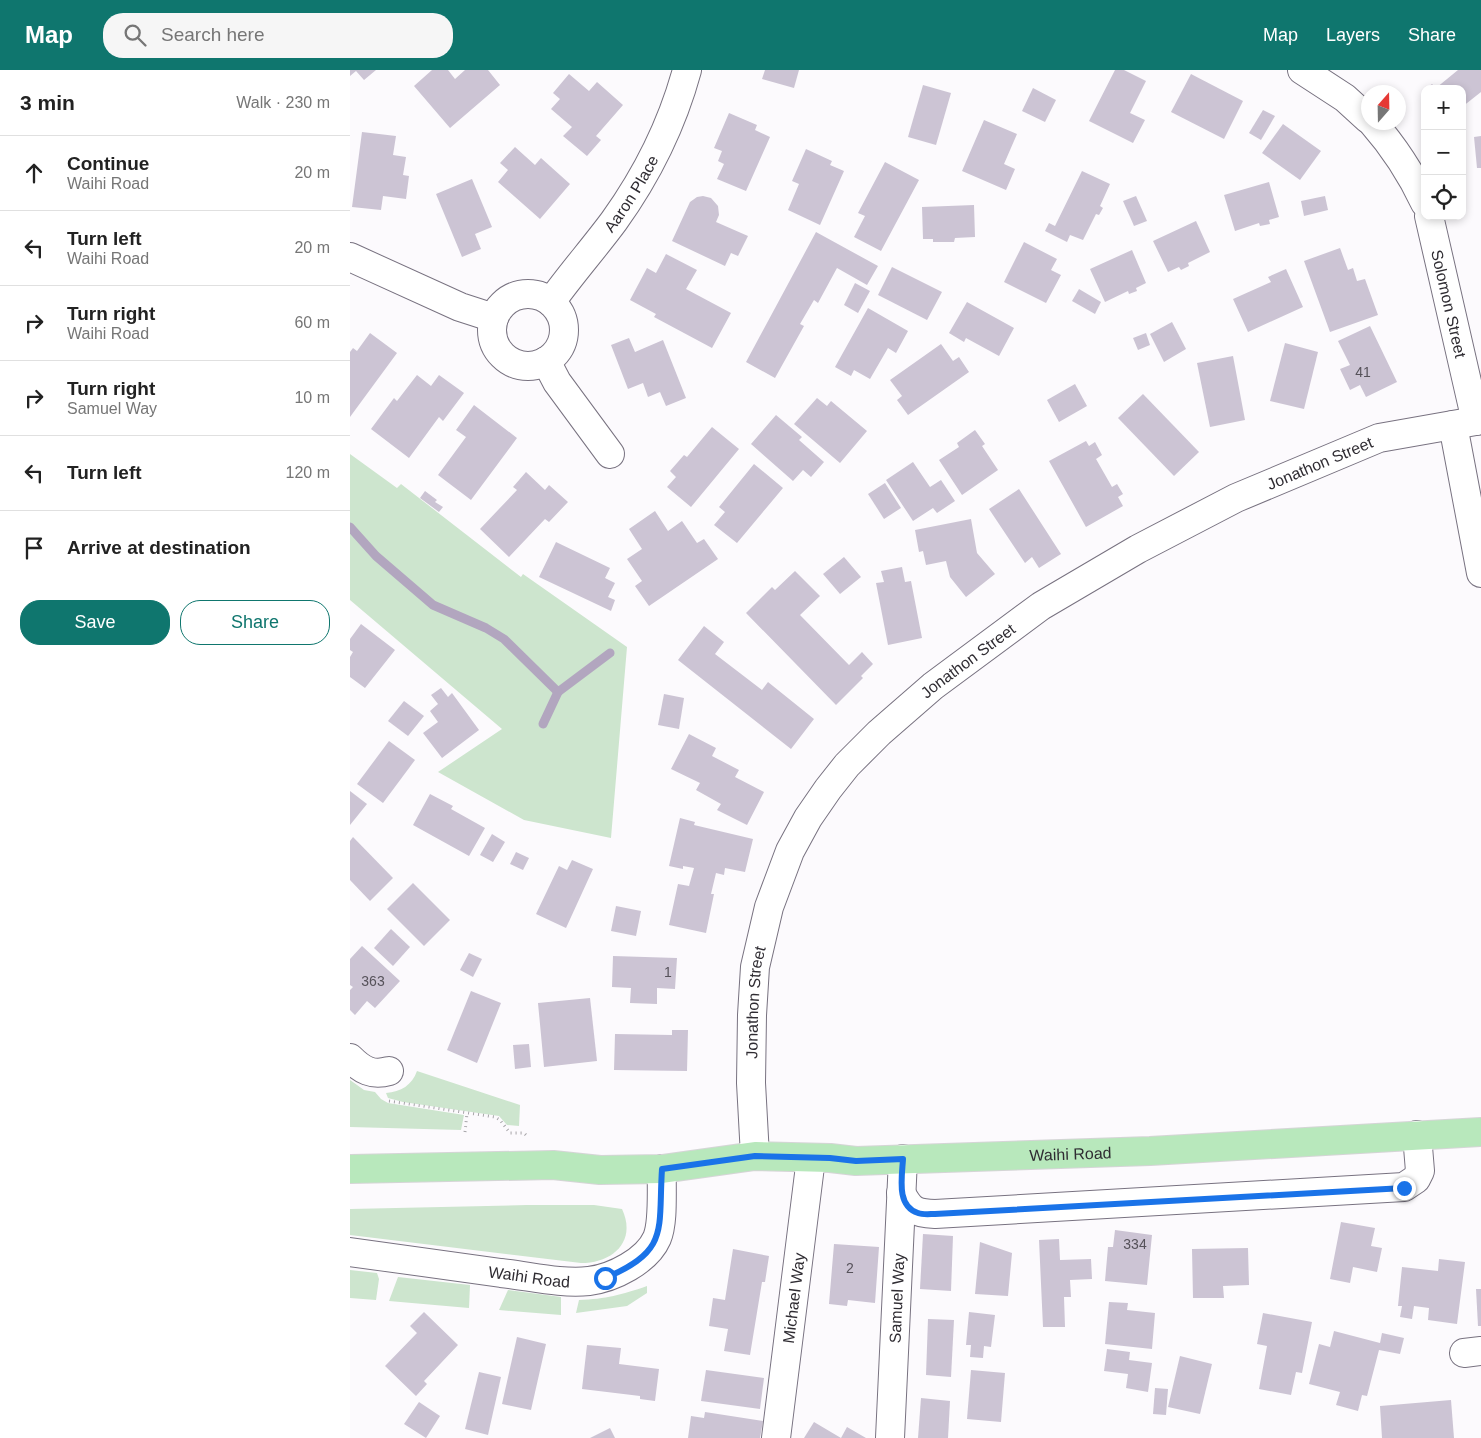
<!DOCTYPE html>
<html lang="en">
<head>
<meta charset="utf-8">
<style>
	:root { --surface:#fff; --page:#f6f6f6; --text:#222; --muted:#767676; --line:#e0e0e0; --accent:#0f766e }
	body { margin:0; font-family:Helvetica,sans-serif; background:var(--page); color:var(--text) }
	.controls { position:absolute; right:15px; top:15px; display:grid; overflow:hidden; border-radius:10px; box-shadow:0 2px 8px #0003 }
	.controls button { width:45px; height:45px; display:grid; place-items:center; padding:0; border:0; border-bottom:1px solid var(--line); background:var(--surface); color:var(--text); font:25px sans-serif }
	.compass { position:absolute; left:1011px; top:15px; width:45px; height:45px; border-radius:50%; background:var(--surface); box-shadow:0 2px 8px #0003; rotate:20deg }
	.stop { position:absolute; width:15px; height:15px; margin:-11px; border:4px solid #1a73e8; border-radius:50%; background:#fff }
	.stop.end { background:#1a73e8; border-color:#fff; box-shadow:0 1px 5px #0008 }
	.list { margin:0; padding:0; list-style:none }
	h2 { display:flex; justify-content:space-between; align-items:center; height:65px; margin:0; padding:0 20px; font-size:21px }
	h2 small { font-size:16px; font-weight:400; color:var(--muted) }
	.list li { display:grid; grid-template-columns:32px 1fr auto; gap:15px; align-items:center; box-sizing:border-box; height:75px; padding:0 20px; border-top:1px solid var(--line) }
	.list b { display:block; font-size:19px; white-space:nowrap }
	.list p { margin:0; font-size:16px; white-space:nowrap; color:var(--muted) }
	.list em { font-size:16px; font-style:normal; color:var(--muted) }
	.actions { display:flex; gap:10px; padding:15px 20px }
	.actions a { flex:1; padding:11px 0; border:1px solid var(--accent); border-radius:20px; text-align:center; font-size:18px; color:var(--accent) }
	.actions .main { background:var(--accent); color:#fff }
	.icon { flex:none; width:28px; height:28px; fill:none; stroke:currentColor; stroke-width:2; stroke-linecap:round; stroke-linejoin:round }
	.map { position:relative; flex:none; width:1131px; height:1368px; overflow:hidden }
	header { display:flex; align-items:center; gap:30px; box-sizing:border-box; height:70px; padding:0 25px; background:var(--accent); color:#fff }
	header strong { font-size:24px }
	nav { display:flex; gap:28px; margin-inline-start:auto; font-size:18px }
	.search { width:350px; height:45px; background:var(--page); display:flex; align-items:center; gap:12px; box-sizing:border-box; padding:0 18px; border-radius:20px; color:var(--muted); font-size:19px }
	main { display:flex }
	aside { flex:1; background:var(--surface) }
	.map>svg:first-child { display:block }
</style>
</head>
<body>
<header>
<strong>Map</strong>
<div class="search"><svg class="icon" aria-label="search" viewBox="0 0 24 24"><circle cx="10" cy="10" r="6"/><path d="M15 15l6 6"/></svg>Search here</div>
<nav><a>Map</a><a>Layers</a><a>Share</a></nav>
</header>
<main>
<aside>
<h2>3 min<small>Walk · 230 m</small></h2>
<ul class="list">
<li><svg class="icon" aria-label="ahead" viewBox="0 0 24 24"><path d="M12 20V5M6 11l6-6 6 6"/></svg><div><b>Continue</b><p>Waihi Road</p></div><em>20 m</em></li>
<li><svg class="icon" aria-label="left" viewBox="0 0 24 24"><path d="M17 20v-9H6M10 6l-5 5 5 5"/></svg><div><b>Turn left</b><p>Waihi Road</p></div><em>20 m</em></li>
<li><svg class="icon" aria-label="right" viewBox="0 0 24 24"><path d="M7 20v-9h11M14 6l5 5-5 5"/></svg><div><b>Turn right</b><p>Waihi Road</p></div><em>60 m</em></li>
<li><svg class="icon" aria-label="right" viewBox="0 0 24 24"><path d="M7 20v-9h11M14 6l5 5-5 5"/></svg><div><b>Turn right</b><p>Samuel Way</p></div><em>10 m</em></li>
<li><svg class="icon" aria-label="left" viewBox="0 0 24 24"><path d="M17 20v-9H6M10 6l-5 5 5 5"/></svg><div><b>Turn left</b></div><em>120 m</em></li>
<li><svg class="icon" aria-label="arrive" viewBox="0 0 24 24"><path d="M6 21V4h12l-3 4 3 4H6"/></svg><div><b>Arrive at destination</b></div></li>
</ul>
<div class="actions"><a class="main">Save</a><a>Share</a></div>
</aside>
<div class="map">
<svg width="1131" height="1368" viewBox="0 0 1131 1368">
	<rect width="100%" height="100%" fill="#fcfafd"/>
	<g fill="#cde5ce">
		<polygon points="0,384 47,418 51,414 171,507 173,504 277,577 261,768 174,750 88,702 152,659 0,530"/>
		<path d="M67,1001L170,1035L169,1056L157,1055L149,1046L53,1032L38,1028L36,1023C51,1022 62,1015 67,1001Z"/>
		<polygon points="0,1010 14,1020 25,1022 31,1029 38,1033 114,1045 111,1060 0,1057"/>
		<path d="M177,1135H244L272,1139C287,1171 263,1193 231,1193L0,1165V1139Z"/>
		<polygon points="0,1200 27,1203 29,1209 26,1230 0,1228"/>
		<polygon points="48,1207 120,1215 119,1238 39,1231"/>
		<path d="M297,1216V1223L277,1236L226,1243L229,1230C256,1229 271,1225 297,1216Z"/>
		<polygon points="158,1220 211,1227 211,1245 149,1240"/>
	</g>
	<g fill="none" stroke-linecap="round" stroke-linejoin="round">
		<g stroke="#b2a6bf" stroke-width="9">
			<polyline points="0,457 26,486 83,535 136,558 154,569 208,622 260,583"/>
			<polyline points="193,654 208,622"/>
		</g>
	</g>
	<g fill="#ccc4d4">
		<polygon points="0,0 26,0 14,10 6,1 0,6"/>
		<polygon points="82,0 98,0 105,9 115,0 138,0 150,15 100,58 64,16"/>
		<polygon points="415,0 449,0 444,18 412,9"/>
		<polygon points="765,0 774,0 796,11 780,43 795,50 783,73 739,51"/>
		<polygon points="1108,0 1131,0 1131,22 1112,37 1112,19 1076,19 1082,14 1086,18"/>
		<polygon points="219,4 239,21 247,12 273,35 246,66 251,70 237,86 213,66 222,57 201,39 210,29 203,23"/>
		<polygon points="841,4 893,31 874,69 821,42"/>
		<polygon points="573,15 601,23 586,75 558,67"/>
		<polygon points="683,18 706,30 695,52 672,41"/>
		<polygon points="913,40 925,46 911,70 899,63"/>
		<polygon points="379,43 407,55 405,60 420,67 396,121 367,109 374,94 368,91 372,81 364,78"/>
		<polygon points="634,50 667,64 654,94 665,99 656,120 612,101"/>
		<polygon points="933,54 971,81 950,110 912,83"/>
		<polygon points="12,62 46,66 43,85 56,87 53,105 59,106 56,129 33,126 31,140 2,137"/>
		<polygon points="1131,66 1131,98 1127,98 1124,67"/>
		<polygon points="165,77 185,95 191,88 220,114 190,149 148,112 158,100 150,93"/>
		<polygon points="456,79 482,91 480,95 494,101 470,155 438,140 449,114 442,111"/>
		<polygon points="535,92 569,110 531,181 504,167 515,146 508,143"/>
		<polygon points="732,101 760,114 750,136 753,138 749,145 746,144 733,170 720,165 717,172 695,161 699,153 705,156"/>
		<polygon points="122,109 142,157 125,164 131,179 112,187 86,124"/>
		<polygon points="919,112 929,147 919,150 920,154 910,156 909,153 885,161 874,125"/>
		<polygon points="353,126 361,128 368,136 369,145 366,152 398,166 388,186 381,183 375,196 322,171 340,132 347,127"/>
		<polygon points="786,126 797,151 784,156 773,131"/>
		<polygon points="975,126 978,140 954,146 951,131"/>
		<polygon points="624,135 625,167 605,168 604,172 583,172 583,169 573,169 572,137"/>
		<polygon points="846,151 860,182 838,193 839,196 831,200 829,197 818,202 803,171"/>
		<polygon points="466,162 528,196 517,215 487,198 468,233 464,230 450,254 454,256 425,308 396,292"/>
		<polygon points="674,172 707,189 701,200 711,205 696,233 654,212"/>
		<polygon points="990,178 998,200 1003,198 1007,211 1015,209 1028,245 980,262 954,191"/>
		<polygon points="782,180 796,213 786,218 787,221 779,224 778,221 755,232 740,199"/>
		<polygon points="316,184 347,200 336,219 381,243 362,278 304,247 306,244 280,230 297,198 306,203"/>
		<polygon points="542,197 592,222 577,250 528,225"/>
		<polygon points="936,199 953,237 898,262 883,229 921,212 918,207"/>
		<polygon points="505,213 520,221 508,243 494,235"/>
		<polygon points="729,219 751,232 745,244 722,231"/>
		<polygon points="617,232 664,258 649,286 616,268 614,272 599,263"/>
		<polygon points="518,238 558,261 546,283 538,278 520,309 504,300 501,306 485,297"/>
		<polygon points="822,252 836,279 814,292 800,264"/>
		<polygon points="1020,256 1047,312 1016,327 1010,315 1000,320 990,299 1000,295 988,271"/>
		<polygon points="20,263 47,283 0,347 0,282 3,278 7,281"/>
		<polygon points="796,263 800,275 788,280 783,268"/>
		<polygon points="279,268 285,282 313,270 336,328 316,336 310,322 298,327 293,313 278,319 261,275"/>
		<polygon points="935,273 968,282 954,339 920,331"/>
		<polygon points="591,274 603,291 609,287 619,302 558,345 547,330 552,326 540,310"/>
		<polygon points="883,286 895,350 860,357 847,293"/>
		<polygon points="67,305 81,316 89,305 114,323 93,351 89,347 59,388 21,359 44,328 47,331"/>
		<polygon points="725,314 737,336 709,352 697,330"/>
		<polygon points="793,324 849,382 824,406 768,348"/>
		<polygon points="467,328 477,336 481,331 517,361 490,393 444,354"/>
		<polygon points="124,335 167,368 121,430 88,405 116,367 106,360"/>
		<polygon points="426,345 452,367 449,370 474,392 461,407 453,400 443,411 401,374"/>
		<polygon points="362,357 389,379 341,437 317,417 326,407 320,401 334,385 337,387"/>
		<polygon points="625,360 635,374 632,376 648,400 612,425 589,390 609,377 607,373"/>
		<polygon points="736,371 739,376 745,372 752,385 746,389 762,417 767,414 773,424 768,427 773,436 736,457 699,391"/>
		<polygon points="563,392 580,417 591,410 605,431 587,443 583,438 563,451 536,410"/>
		<polygon points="404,394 433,418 387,473 364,455 375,442 369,437"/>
		<polygon points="176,402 195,420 199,415 218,432 199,452 195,449 159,487 130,459 167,420 163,417"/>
		<polygon points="535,413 551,438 534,449 518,424"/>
		<polygon points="669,419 711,484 689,498 682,487 675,493 639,439"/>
		<polygon points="75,421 87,430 85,432 93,437 89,442 70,428"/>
		<polygon points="305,441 318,461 332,451 347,473 354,469 368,489 299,536 285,516 292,511 277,489 292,479 279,459"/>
		<polygon points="621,449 627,483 645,504 616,527 600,507 596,491 576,495 573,481 569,482 565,460"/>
		<polygon points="206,472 260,498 255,508 265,513 258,527 265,530 261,541 189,507"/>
		<polygon points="494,487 511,507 490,524 473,504"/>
		<polygon points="552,497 555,512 561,511 572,568 538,575 526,513 534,512 531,501"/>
		<polygon points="445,501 470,526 450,545 499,595 512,582 523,594 511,606 513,608 486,635 396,543 422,517 425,520"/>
		<polygon points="11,554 45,580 15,618 0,607 0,587 3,582 0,580 0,569"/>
		<polygon points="354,556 374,572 365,584 412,620 418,612 464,649 441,679 328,590"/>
		<polygon points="91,618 98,627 102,623 129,660 92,688 73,663 88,652 80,641 88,634 81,625"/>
		<polygon points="314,624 334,628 329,659 308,655"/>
		<polygon points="54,631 74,646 58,666 38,651"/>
		<polygon points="339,664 366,678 362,686 389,700 385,707 414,722 397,755 367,740 371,734 346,720 350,713 321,699"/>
		<polygon points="39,671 65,690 33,733 7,714"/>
		<polygon points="0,721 17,734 0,755"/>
		<polygon points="80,724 103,736 101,739 135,758 119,786 63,755"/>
		<polygon points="330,748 345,752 344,755 403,769 395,802 375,798 374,805 366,803 361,824 364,824 356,863 319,855 328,814 339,816 344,798 333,796 333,799 319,796"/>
		<polygon points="142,764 155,772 143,792 130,785"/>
		<polygon points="3,767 43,808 20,831 0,810 0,771"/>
		<polygon points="166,782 179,788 173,800 160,794"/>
		<polygon points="222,790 243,799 216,858 186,844 209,796 217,800"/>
		<polygon points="63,813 100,850 74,876 37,839"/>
		<polygon points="266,836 291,841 286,866 261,861"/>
		<polygon points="41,859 60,877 43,896 24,878"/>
		<polygon points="12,876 50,911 25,938 17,931 5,945 0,940 0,920 3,917 0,915 0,889"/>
		<polygon points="119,883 132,889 123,907 110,900"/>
		<polygon points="263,886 327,888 325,919 307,918 307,934 280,933 281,918 262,917"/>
		<polygon points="121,921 151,933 127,993 97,980"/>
		<polygon points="240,928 247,991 194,997 188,933"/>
		<polygon points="322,960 338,960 337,1001 264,1000 265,964 322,965"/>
		<polygon points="179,974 181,997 165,999 163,975"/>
		<polygon points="991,1152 1025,1158 1021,1176 1032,1178 1027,1202 1003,1197 1000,1213 980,1209"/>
		<polygon points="765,1160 802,1165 797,1215 755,1211 758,1177 763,1177"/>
		<polygon points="573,1164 603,1166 601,1221 570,1219"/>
		<polygon points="709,1169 710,1190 741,1189 742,1209 720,1210 721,1227 714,1227 715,1257 693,1257 689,1170"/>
		<polygon points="630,1172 662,1183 658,1226 625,1224"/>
		<polygon points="484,1174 529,1177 525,1233 498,1230 497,1236 479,1234"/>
		<polygon points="898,1178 899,1215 873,1216 874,1228 843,1228 842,1179"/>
		<polygon points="383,1179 419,1186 415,1212 412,1212 400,1285 374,1281 378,1259 359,1256 363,1228 375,1230"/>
		<polygon points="1089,1189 1115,1192 1107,1254 1078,1250 1079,1238 1064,1236 1062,1249 1050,1247 1052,1236 1048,1236 1052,1197 1088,1201"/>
		<polygon points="1126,1219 1131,1219 1131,1256 1128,1256"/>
		<polygon points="759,1232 778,1233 777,1240 805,1243 802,1279 755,1274"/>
		<polygon points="74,1242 108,1275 74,1311 77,1314 66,1326 35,1296 67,1263 60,1256"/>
		<polygon points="619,1242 645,1245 641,1277 634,1276 633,1288 620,1287 621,1275 616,1275"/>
		<polygon points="913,1243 962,1252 952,1303 946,1302 941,1325 909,1319 917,1276 907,1274"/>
		<polygon points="578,1249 604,1250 601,1307 576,1305"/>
		<polygon points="984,1261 1030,1273 1032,1263 1054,1268 1050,1284 1029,1280 1017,1326 1012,1325 1008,1341 986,1335 990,1322 959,1314 969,1274 980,1277"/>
		<polygon points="167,1267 196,1274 181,1340 152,1334"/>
		<polygon points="237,1275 271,1278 269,1294 309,1299 305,1331 290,1329 290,1326 232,1319"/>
		<polygon points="757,1279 780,1282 779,1290 802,1293 798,1322 776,1318 778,1304 754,1301"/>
		<polygon points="830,1286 862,1294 850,1344 818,1337"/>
		<polygon points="356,1300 414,1308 410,1339 351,1331"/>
		<polygon points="621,1300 655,1303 651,1352 617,1349"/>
		<polygon points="129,1302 151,1307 138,1365 115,1359"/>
		<polygon points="805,1318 818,1319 816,1345 803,1344"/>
		<polygon points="571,1328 600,1331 598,1368 568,1368"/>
		<polygon points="1101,1330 1104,1368 1032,1368 1030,1336"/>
		<polygon points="69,1332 90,1346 76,1368 54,1354"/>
		<polygon points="355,1342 413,1351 410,1368 338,1368 341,1346 354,1348"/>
		<polygon points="464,1352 491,1368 497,1357 516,1368 454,1368"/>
		<polygon points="260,1358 265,1368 240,1368"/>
	</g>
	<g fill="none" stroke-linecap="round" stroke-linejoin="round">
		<defs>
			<g id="minor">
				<polyline points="952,0 995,28 1018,49"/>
				<path d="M1022,52C1044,77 1061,103 1075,133"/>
				<path id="s1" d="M1079,146L1126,351"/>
				<polyline points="0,187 110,237 144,248"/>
				<circle cx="178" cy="260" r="36"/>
				<path id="s2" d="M201,232C221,204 244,178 264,151C297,105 322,55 337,0"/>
				<polyline points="196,291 207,312 260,384"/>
				<polyline points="1103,355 1131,503"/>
				<path d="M0,988C12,1000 22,1006 39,1001"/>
				<path id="s3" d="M405,1086L401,1013L402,945L405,897L419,837L440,781L458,748L478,719L497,695L529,663L583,616L691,536L788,479L886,428L1029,368L1131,350"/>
				<path d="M551,1123C561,1141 565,1143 585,1144L1054,1117L1066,1109L1070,1101L1067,1065"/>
				<path id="s4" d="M0,1182C50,1189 101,1196 151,1203C180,1206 210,1214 239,1211C263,1208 297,1191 307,1168C314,1151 311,1119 312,1099"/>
				<polyline points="1114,1283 1131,1281"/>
				<path id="s5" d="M426,1368L461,1088"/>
				<path id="s6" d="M540,1368L553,1089"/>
			</g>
			<g id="major">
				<path id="s7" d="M0,1099L203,1095L250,1100L312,1099L405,1086L480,1088L506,1091L800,1081L1131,1062"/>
			</g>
		</defs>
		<use href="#minor" stroke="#787280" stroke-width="30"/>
		<use href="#major" stroke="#d5d5d6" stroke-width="30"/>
		<g stroke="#a6a4a8" stroke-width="3" stroke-dasharray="1 4" stroke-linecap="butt">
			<polyline points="39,1031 145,1047 150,1050 160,1063 174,1063 178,1067"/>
			<polyline points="115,1062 117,1043"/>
		</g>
		<use href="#minor" stroke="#fff" stroke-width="28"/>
		<use href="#major" stroke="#b8e8bc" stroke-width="28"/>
	</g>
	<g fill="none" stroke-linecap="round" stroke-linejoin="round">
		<path stroke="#1a73e8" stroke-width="6" d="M255,1208C320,1181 308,1160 312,1099L405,1086L480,1088L506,1091L553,1089C552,1107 546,1136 568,1143C573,1145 580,1144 585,1144L1054,1118"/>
	</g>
	<g text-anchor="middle" stroke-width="5" stroke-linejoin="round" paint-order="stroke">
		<g font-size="14" fill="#56525a">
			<text x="1013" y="307">41</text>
			<text x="318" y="907">1</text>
			<text x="23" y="916">363</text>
			<text x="785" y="1179">334</text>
			<text x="500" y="1203">2</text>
		</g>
		<g font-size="16" fill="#2f2c32" stroke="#fff">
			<text dy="6" stroke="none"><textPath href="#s2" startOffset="135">Aaron Place</textPath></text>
			<text dy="6" stroke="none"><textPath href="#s1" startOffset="90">Solomon Street</textPath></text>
			<text dy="6" stroke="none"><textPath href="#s3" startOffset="979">Jonathon Street</textPath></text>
			<text dy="6" stroke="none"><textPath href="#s3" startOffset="574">Jonathon Street</textPath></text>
			<text dy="6" stroke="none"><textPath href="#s3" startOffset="154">Jonathon Street</textPath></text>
			<text dy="6" stroke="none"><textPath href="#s7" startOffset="722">Waihi Road</textPath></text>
			<text dy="6" stroke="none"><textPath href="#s4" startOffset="181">Waihi Road</textPath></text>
			<text dy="6" stroke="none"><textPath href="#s5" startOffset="141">Michael Way</textPath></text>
			<text dy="6" stroke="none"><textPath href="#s6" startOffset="140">Samuel Way</textPath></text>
		</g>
	</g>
</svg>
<div class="controls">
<button>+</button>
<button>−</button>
<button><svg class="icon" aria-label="locate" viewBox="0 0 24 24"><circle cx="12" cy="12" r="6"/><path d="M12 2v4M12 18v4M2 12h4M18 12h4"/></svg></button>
</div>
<svg class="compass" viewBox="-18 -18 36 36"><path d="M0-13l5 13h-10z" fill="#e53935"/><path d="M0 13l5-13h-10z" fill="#767676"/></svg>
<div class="stop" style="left:255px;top:1208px"></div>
<div class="stop end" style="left:1054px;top:1118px"></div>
</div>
</main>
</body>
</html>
